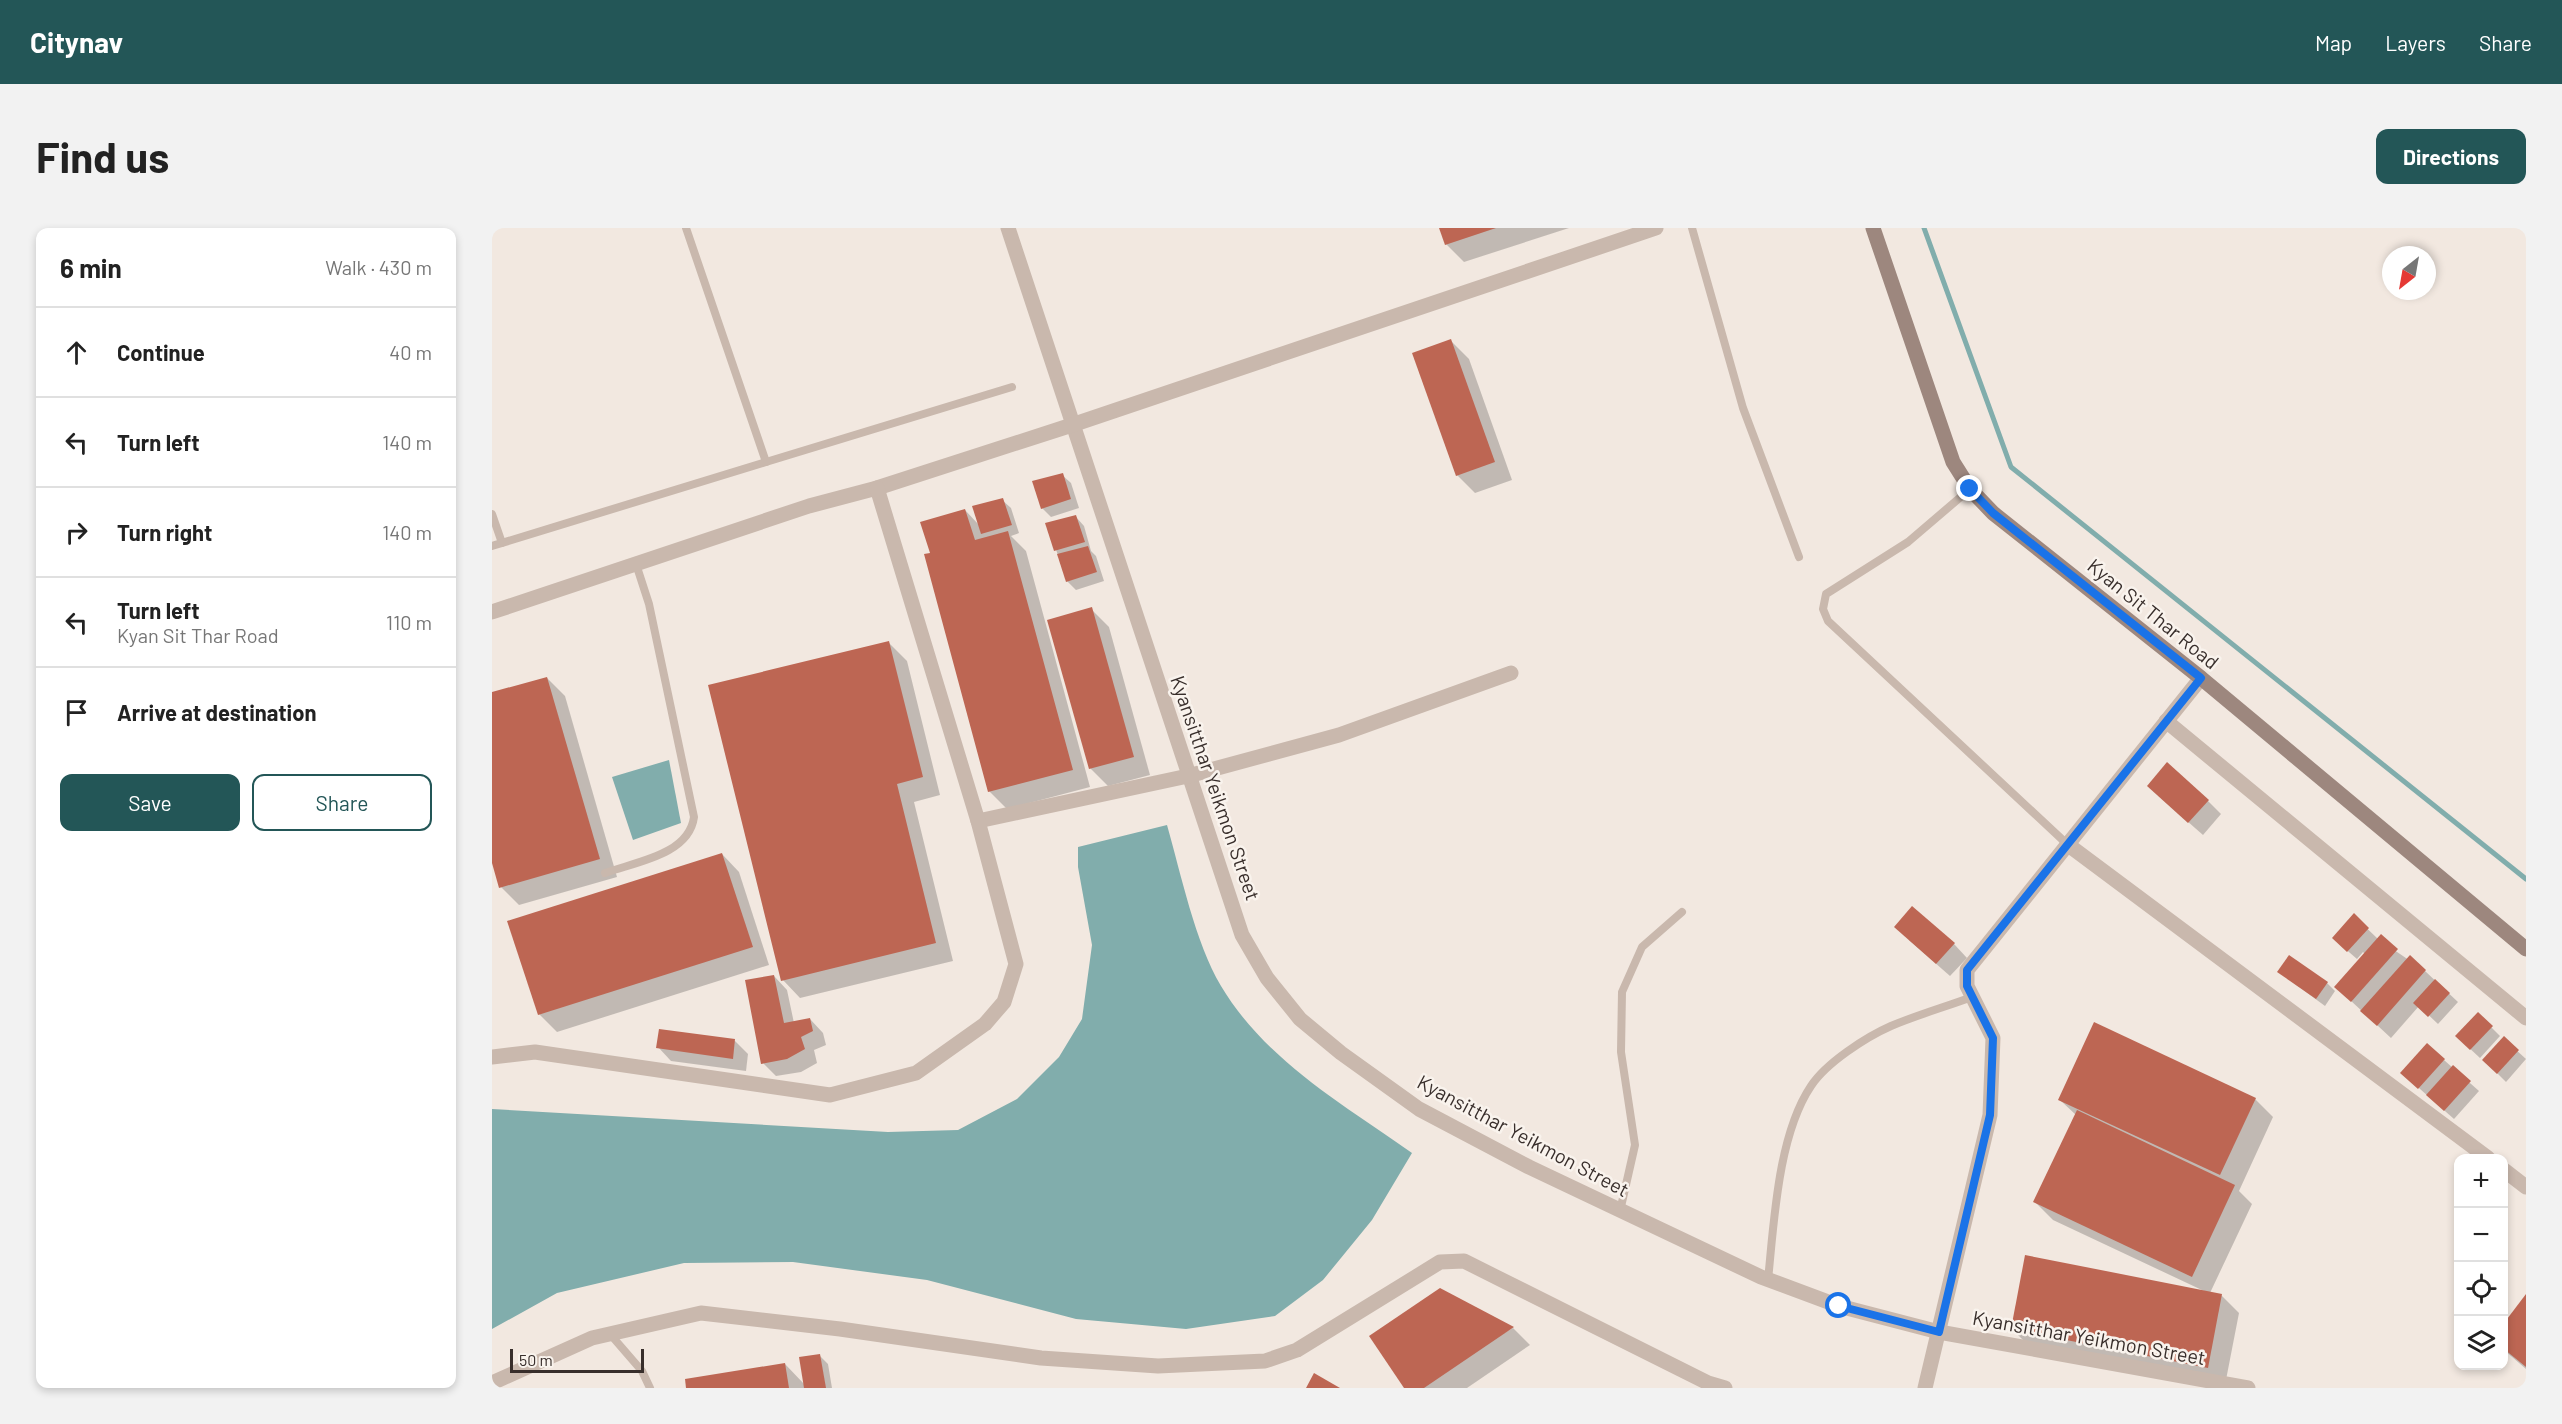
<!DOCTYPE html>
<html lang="en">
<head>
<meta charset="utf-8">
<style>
	:root { --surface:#fff; --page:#f2f2f2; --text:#222; --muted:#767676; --line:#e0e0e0; --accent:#235657 }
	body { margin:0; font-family:Barlow,sans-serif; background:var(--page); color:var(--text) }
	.controls { position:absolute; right:18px; bottom:18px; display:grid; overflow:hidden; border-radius:12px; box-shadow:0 3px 9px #0003 }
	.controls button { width:54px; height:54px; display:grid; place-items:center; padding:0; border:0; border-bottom:2px solid var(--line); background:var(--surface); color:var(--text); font:30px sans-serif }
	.compass { position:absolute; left:1890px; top:18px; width:54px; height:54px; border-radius:50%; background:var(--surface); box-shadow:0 3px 9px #0003; rotate:211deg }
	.scale { position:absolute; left:18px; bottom:15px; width:134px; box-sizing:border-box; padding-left:6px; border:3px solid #382e2b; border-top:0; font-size:16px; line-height:21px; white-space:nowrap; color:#382e2b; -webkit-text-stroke:4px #f9f3ed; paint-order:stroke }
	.stop { position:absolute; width:18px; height:18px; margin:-14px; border:4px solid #1a73e8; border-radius:50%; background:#fff }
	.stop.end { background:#1a73e8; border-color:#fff; box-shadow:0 2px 6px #0008 }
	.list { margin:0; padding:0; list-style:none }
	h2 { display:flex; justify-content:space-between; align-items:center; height:78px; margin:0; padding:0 24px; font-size:26px }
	h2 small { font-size:20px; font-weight:400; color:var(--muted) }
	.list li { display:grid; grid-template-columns:39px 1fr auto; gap:18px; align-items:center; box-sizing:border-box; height:90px; padding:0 24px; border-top:2px solid var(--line) }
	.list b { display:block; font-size:22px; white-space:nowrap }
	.list p { margin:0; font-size:20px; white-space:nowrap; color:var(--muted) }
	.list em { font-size:20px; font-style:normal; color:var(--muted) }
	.actions { display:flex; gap:12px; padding:18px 24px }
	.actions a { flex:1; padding:14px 0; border:2px solid var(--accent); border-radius:12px; text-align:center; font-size:21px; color:var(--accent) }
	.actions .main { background:var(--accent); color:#fff }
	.icon { flex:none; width:33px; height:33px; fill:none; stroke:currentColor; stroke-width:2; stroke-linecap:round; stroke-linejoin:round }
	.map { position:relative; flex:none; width:2034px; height:1160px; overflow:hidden; border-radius:12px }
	header { display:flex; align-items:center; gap:36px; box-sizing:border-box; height:84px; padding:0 30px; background:var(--accent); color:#fff }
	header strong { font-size:28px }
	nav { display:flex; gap:33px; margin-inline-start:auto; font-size:21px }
	.intro { display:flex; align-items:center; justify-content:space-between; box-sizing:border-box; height:144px; padding:0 36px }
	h1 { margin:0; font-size:42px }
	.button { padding:15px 27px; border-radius:12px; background:var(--accent); color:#fff; font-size:21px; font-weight:700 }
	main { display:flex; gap:36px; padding:0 36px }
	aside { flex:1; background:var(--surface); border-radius:12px; box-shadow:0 3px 9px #0003 }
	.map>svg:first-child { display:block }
</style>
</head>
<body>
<header>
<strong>Citynav</strong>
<nav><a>Map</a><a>Layers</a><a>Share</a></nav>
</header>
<div class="intro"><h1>Find us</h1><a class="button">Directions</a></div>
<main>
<aside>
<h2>6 min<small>Walk · 430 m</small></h2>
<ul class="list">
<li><svg class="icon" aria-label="ahead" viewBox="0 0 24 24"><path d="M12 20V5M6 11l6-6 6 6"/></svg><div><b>Continue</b></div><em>40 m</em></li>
<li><svg class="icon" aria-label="left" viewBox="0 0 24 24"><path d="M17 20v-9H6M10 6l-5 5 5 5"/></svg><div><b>Turn left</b></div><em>140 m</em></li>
<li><svg class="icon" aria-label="right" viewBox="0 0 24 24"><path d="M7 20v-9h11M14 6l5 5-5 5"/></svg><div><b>Turn right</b></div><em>140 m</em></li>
<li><svg class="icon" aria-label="left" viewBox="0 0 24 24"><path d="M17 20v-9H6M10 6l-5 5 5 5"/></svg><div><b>Turn left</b><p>Kyan Sit Thar Road</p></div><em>110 m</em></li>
<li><svg class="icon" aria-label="arrive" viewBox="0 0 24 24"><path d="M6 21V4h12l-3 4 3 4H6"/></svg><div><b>Arrive at destination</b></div></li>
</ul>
<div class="actions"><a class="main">Save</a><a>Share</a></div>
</aside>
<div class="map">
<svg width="2034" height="1160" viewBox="0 0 2034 1160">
	<rect width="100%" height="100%" fill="#f2e8e0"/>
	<g fill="#81adac">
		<polygon points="177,532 189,595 141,612 120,549"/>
		<path d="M675,597C689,646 703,714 729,758C773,832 852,877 920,925L880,992L831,1052L783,1088L694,1101L584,1091L435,1052L301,1034L192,1035L65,1065L0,1101V881L396,904L466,902L525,871L567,829L590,791L600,717L586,639V619Z"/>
	</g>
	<g fill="#0003">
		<polygon points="949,0 1077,0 972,34 954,16"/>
		<polygon points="959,113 977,131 1020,252 983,265 965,247"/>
		<polygon points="570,247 579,255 587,280 559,289 550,280"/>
		<polygon points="510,272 519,280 527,305 519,308 534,323 598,559 515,581 497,563 439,325 473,282 487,297"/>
		<polygon points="584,289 592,298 599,323 604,328 612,353 584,362 575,353 555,296"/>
		<polygon points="599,381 617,399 658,547 616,558 598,540"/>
		<polygon points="397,415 415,433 448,567 422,574 461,733 308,770 291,752"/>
		<polygon points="55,450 73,468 125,649 27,677 9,659 0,629 0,466"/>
		<polygon points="1670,571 1716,573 1729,586 1711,607"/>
		<polygon points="230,626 247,644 277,737 65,804 47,786"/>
		<polygon points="1862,688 1886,711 1933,743 1966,774 1946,796 1927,778 1899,810 1844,759 1873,726 1871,724 1865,731 1850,718"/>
		<polygon points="1417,712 1462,716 1475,730 1458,748"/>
		<polygon points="1787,744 1835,755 1843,763 1833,778"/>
		<polygon points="282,748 295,762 302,795 318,791 331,805 334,817 322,822 325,835 309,844 284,848 271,835"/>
		<polygon points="1986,786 2008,808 1988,830 1974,817"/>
		<polygon points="2012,811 2034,831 2014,854 1992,832"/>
		<polygon points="243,813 256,826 254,843 179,833 166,819"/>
		<polygon points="1952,832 1987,863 1962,891 1919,853"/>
		<polygon points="1763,871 1781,889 1747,963 1760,976 1718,1065 1729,1067 1747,1085 1733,1157 1538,1119 1520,1101 1712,1063 1561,992 1543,974 1584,887 1568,872"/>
		<polygon points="2034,1068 2034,1141 2012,1122 2012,1097"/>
		<polygon points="1021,1100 1038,1117 975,1160 914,1160"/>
		<polygon points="327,1127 336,1136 340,1160 196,1160 293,1136 313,1157"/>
	</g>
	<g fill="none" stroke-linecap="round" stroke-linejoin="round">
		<polyline stroke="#81adac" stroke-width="5" points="1432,0 1519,239 2034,651"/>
	</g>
	<g fill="#bd6653">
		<polygon points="947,0 1004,0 953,17"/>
		<polygon points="959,111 1003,234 964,248 920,125"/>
		<polygon points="571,245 579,271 549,281 540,253"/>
		<polygon points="511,270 520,297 489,306 480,278"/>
		<polygon points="473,281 483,312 516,303 581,542 496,564 432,326 438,325 428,294"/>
		<polygon points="584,287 593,314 562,323 553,295"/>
		<polygon points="596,318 605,344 574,354 565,326"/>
		<polygon points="600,379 642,529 597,541 555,392"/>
		<polygon points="397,413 431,549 405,556 444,715 289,753 216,457"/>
		<polygon points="55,449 108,631 7,660 0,635 0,464"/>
		<polygon points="1675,534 1717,572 1696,595 1655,558"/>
		<polygon points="230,625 261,719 46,787 15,693"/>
		<polygon points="1420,678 1463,715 1444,736 1402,699"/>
		<polygon points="1862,685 1877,700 1855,724 1840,710"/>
		<polygon points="1889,706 1906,721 1859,774 1842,759"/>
		<polygon points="1797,727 1836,754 1824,771 1785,744"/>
		<polygon points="1918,727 1934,742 1885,798 1868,783"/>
		<polygon points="282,747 292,795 318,790 321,803 309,809 313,821 295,831 269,836 253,752"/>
		<polygon points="1943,751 1958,765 1936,789 1921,775"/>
		<polygon points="1986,784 2001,798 1978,822 1963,808"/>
		<polygon points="1602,794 1764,870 1728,947 1566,872"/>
		<polygon points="167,801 243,811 241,831 164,820"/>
		<polygon points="2012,808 2027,822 2005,846 1990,832"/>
		<polygon points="1935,815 1953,831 1926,861 1908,845"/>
		<polygon points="1961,837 1979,853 1952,883 1934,867"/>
		<polygon points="1585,882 1743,957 1700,1049 1541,974"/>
		<polygon points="1533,1027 1730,1066 1716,1140 1519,1101"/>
		<polygon points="948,1060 1022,1099 932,1160 912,1160 877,1108"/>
		<polygon points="2034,1066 2034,1139 2012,1121 2012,1095"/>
		<polygon points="328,1126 334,1160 312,1160 307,1129"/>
		<polygon points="293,1135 297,1160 194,1160 193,1151"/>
		<polygon points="822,1145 848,1160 814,1160"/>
	</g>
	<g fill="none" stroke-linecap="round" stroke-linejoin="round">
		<g stroke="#c9b8ad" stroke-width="8">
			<polyline points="1200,0 1251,180 1307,329"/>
			<polyline points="274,234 520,159"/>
			<polyline points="1478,261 1416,314 1334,366 1331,381 1336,393 1575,616"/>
			<polyline points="0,286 10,315"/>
			<polyline points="0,318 274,234 194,0"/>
			<path d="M113,645C143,634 197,627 202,589L157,376L144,336"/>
			<polyline points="1128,983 1143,917 1129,824 1130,764 1150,719 1190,684"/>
			<path d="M1276,1052C1282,994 1286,907 1319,858C1334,835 1374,809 1399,798C1425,787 1453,779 1480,769"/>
			<polyline points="118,1106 150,1143 158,1160"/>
		</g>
		<g stroke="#c9b8ad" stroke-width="15">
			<polyline points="516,0 750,707 775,750 808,791 849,825 927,881 1037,939 1269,1049 1347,1078 1447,1104 1756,1160"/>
			<polyline points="0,384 317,278 385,260 580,197 1164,0"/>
			<polyline points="1674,493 2034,790"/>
			<polyline points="486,593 696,548 847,507 1019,445"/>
			<polyline points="1575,616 1996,930"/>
			<polyline points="0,829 43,824 338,867 424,845 493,796 512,774 524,736 486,593 385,260"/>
			<polyline points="2012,942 2034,959"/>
			<polyline points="0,1155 100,1110 209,1085 348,1101 549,1130 666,1138 773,1133 805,1122 948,1034 972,1033 1216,1155 1233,1160"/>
			<polyline points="1433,1160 1498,887 1501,810 1475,758 1475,742 1709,450"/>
		</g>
		<polyline stroke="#9d877e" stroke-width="15" points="1381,0 1461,234 1478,261 1501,285 1709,450 2034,721"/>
	</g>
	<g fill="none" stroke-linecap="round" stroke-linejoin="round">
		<polyline stroke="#1a73e8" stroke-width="8" points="1347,1078 1447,1104 1498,887 1501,810 1475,758 1475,742 1709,450 1501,285 1478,261"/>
	</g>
	<g text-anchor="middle" stroke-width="5" stroke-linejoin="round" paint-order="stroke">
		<g font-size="20" fill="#382e2b" stroke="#f9f3ed">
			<text transform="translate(1661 386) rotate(39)" y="7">Kyan Sit Thar Road</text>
			<text transform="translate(723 560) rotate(71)" y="7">Kyansitthar Yeikmon Street</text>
			<text transform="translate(1031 908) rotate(28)" y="7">Kyansitthar Yeikmon Street</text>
			<text transform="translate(1597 1110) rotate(10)" y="7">Kyansitthar Yeikmon Street</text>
		</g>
	</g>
</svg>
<div class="controls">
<button>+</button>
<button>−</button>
<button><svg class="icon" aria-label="locate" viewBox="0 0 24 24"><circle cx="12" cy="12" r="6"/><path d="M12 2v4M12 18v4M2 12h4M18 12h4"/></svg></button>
<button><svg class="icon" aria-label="layers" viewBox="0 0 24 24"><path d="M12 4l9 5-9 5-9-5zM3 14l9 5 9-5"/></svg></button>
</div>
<svg class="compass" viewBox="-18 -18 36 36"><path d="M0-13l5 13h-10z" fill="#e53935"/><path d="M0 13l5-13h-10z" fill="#767676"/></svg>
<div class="scale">50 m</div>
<div class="stop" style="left:1347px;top:1078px"></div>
<div class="stop end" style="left:1478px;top:261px"></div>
</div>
</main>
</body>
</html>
